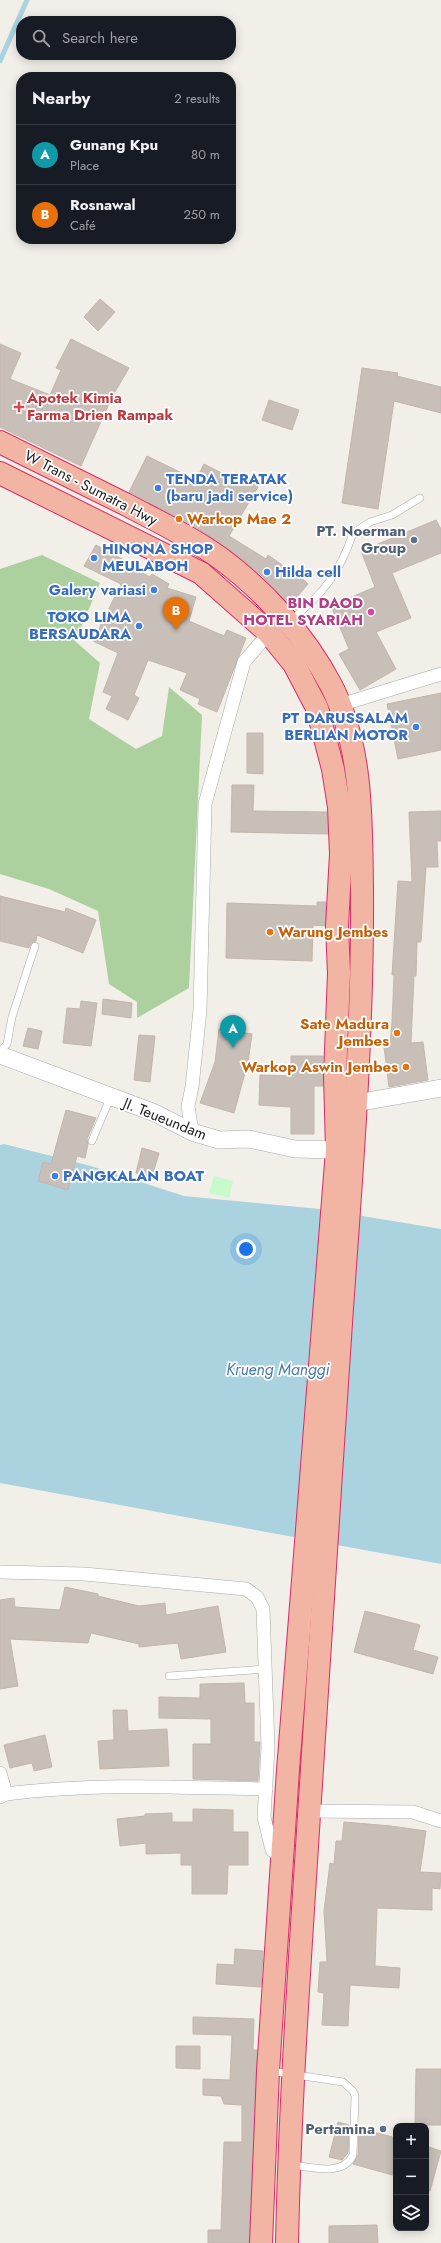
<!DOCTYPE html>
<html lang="en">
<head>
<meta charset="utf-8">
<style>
	:root { --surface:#171b24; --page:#242831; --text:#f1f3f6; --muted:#9ea1a6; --line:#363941; --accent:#8c9099 }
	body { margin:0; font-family:Jost,sans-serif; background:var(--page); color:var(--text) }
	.controls { position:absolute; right:12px; bottom:12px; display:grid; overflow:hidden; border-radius:8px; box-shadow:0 2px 10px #0003 }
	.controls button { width:36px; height:36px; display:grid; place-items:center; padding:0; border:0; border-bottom:1px solid var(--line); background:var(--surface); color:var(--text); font:20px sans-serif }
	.you { position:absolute; left:246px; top:1249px; width:14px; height:14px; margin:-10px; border:3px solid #fff; border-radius:50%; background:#1a73e8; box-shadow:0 0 0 6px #1a73e833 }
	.badge { display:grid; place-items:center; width:26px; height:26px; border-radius:50%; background:var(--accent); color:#fff; font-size:13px; font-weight:700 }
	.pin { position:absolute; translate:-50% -33px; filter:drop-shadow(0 1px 2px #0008) }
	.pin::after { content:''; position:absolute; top:21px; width:14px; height:12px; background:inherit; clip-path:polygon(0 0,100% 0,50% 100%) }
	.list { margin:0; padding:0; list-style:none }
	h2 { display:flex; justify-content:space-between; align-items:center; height:52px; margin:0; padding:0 16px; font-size:17px }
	h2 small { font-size:13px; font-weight:400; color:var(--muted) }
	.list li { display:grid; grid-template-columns:26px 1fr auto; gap:12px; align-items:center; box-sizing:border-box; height:60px; padding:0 16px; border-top:1px solid var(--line) }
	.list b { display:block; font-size:15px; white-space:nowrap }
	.list p { margin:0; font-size:13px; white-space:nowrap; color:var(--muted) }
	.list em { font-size:13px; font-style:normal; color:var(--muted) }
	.icon { flex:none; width:22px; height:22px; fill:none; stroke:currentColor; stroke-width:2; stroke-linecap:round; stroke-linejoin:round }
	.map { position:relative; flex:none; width:441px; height:2243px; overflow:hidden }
	.search { position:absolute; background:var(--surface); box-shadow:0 2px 10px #0003; left:16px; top:16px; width:220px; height:44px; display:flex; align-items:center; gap:10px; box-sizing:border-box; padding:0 14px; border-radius:16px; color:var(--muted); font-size:15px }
	.panel { position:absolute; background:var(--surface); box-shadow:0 2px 10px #0003; left:16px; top:72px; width:220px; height:172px; border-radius:16px }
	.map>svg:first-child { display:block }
</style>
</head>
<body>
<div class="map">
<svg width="441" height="2243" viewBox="0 0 441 2243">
	<rect width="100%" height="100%" fill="#f2efe9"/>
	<polygon fill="#add19e" points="42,555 100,583 75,641 100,663 89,719 136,749 162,736 169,687 202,715 189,988 137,1018 137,1002 109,984 98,911 49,889 0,874 0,569"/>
	<polygon fill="#c8facc" points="214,1176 233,1181 229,1198 209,1193"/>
	<polygon fill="#aad3df" points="4,1144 91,1166 184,1196 320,1209 441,1229 441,1564 0,1483 0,1145"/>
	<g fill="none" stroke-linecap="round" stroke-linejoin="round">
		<polyline stroke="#aad3df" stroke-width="5" points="0,61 27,0"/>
	</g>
	<g fill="#c7bfb8" stroke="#c4b6ab">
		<polygon points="100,299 115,312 98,331 84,317"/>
		<polygon points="71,339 129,368 112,397 81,466 0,427 0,344 21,353 10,379 50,395 61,370 56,368"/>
		<polygon points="362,368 398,373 397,376 441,387 441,413 394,401 378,509 342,503"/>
		<polygon points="269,400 299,410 292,430 262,420"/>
		<polygon points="147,456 196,480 204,464 231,478 235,472 258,487 229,536 266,559 268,555 292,572 294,570 308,584 290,605 261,575 227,548 192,525 129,492"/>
		<polygon points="436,520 441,529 441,553 392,573 411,618 376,632 396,669 360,690 339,654 349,649 331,606 375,587 361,551"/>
		<polygon points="96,545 128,562 127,565 150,577 152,574 169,584 167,588 196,597 189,621 224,636 227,630 246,638 217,712 198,704 200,699 180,690 187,673 148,660 134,695 139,698 128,720 106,709 112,696 103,692 118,653 93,641 121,584 84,566"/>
		<polygon points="441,693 441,750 398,759 387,704"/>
		<polygon points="247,733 263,733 263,774 247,773"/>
		<polygon points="232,785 254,785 253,811 327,812 328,834 231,832"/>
		<polygon points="441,811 441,841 437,841 438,867 426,867 421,942 417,942 416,976 414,976 411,1043 423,1042 428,1080 389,1087 384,1047 390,1046 392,1022 394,975 392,975 398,881 412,882 409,812"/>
		<polygon points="0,896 65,912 66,908 96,920 83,953 37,935 36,941 31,943 29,948 0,941"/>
		<polygon points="317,902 326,902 325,926 313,925 312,961 226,958 227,903 317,906"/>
		<polygon points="103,999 132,1003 131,1018 102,1014"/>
		<polygon points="81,1001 97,1003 91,1046 63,1043 67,1008 80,1009"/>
		<polygon points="28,1028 42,1031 38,1049 23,1046"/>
		<polygon points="219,1029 252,1034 248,1062 234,1113 200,1103 215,1062"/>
		<polygon points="139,1035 155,1036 150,1082 134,1080"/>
		<polygon points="291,1056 323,1056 323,1086 314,1086 314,1134 291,1134 291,1107 259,1105 260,1075 291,1076"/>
		<polygon points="66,1110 96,1118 87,1139 88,1144 85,1158 77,1156 68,1190 38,1181 43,1162 51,1164"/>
		<polygon points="142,1148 159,1153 152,1177 136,1173"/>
		<polygon points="65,1587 98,1594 98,1596 139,1606 165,1603 166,1615 218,1606 226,1652 181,1659 178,1643 139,1647 139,1644 91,1633 88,1643 10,1639 18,1686 0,1689 0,1600 14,1598 15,1607 60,1610"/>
		<polygon points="365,1611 420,1625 413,1650 438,1657 433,1674 354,1652"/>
		<polygon points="244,1683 245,1703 254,1703 254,1742 260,1742 258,1781 193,1779 193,1744 211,1744 211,1719 159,1718 159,1697 200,1698 200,1684"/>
		<polygon points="113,1710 127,1710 128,1731 167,1729 169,1766 100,1769 98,1741 114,1740"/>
		<polygon points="45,1735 52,1767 34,1771 32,1763 10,1768 4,1745"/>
		<polygon points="193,1809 233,1810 233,1832 248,1832 248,1865 228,1865 227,1894 192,1894 192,1865 181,1865 181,1853 146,1854 146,1843 120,1846 117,1819 145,1816 145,1814 172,1813 172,1822 193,1822"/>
		<polygon points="344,1822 391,1826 426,1831 420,1872 441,1873 440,1889 432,1888 432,1910 377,1908 375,1966 400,1968 399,1988 350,1985 348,2026 322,2025 324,1993 318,1992 320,1962 327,1962 324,1911 330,1863 334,1864 336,1841 342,1841"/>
		<polygon points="235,1949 263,1951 261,1987 216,1984 217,1964 234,1965"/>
		<polygon points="193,2017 254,2019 253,2050 257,2050 249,2243 208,2243 208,2230 221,2230 224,2142 242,2142 242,2105 224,2104 221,2096 203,2095 203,2079 230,2080 232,2035 193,2034"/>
		<polygon points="176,2046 200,2046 200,2069 176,2068"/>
		<polygon points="416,2069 441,2069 441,2125 415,2125"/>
		<polygon points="338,2122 349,2125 348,2153 342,2160 329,2157"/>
		<polygon points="359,2128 396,2138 396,2176 353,2164 358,2155"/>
		<polygon points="426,2146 441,2151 430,2191 426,2191"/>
		<polygon points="377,2225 378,2243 329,2243 329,2226"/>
	</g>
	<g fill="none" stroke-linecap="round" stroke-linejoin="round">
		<defs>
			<g id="service">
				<path d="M290,621C322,595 340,573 353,533L370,522L392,515L420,498"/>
				<polyline points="0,1052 7,1044 12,1017 35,946"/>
				<polyline points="92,1141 108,1103 115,1102"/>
				<polyline points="169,1676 265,1669"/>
				<path d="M270,2071L343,2082L353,2091L355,2096L353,2155C343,2177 311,2167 292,2165"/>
			</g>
			<g id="minor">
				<polyline points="340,705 441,674"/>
				<polyline points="192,1132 188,1106 192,1087 200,1010 205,804 244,662 269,633"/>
				<polyline points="0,1572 84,1574 246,1589 257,1597 263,1609 268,1747 264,1817 272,1850 282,1859"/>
				<polyline points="0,1773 6,1794"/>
				<path d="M0,1797L6,1794C92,1783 179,1787 266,1789"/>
				<polyline points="309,1811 413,1812 441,1821"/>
			</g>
			<g id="tertiary">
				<polyline points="0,1055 155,1113 192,1132 219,1140 249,1139 295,1149 337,1150"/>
				<polyline points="356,1103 441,1088"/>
			</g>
			<g id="trunk">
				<path d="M0,442C42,463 83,483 125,504C157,521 191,537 220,558C265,591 305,636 331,685C363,747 361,822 362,890C363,1029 352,1169 342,1308C331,1477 319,1646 309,1815C300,1958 290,2100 287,2243"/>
				<polyline points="0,473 201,573 269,633 294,664 317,708 333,769 339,807 341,854 337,926 339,973 335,1076 337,1150 288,1770 268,2071 261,2243"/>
			</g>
		</defs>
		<use href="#service" stroke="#a9a9a9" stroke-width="8"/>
		<use href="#minor" stroke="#a9a9a9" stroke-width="14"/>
		<use href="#tertiary" stroke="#a9a9a9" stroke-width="18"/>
		<use href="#trunk" stroke="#dc2a67" stroke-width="24"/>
		<use href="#service" stroke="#fff" stroke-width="7"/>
		<use href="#minor" stroke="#fff" stroke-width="13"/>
		<use href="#tertiary" stroke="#fff" stroke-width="17"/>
		<use href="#trunk" stroke="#f2b4a3" stroke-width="22"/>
	</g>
	<path fill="#e0444e" stroke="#fff" stroke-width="1.5" d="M17 401h4v4h4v4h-4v4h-4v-4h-4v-4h4z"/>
	<g fill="#3f7fe0" stroke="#fff" stroke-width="1.5">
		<circle cx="158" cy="488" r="4"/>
		<circle cx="94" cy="558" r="4"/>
		<circle cx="267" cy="572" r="4"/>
		<circle cx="154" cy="590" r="4"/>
		<circle cx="139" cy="626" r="4"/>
		<circle cx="416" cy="727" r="4"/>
		<circle cx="55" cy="1176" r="4"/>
	</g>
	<g fill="#e8710a" stroke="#fff" stroke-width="1.5">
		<circle cx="179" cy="519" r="4"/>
		<circle cx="270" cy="932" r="4"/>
		<circle cx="397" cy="1033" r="4"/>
		<circle cx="406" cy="1067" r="4"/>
	</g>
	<g fill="#5c6f8a" stroke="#fff" stroke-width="1.5">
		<circle cx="414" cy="540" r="4"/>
		<circle cx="383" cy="2129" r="4"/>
	</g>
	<circle fill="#d1479c" stroke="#fff" stroke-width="1.5" cx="371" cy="612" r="4"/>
	<g text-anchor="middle" stroke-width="3.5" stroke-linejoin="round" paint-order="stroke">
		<g font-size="15" font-weight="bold" fill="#be3a42" stroke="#fff" text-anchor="start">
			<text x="27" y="403">Apotek Kimia<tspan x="27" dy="17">Farma Drien Rampak</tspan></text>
		</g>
		<g font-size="15" font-weight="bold" fill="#366cbe" stroke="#fff" text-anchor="start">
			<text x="166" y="484">TENDA TERATAK<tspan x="166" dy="17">(baru jadi service)</tspan></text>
			<text x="102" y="554">HINONA SHOP<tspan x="102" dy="17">MEULABOH</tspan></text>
			<text x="275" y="577">Hilda cell</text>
			<text x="146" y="595" text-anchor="end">Galery variasi</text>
			<text x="131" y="622" text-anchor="end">TOKO LIMA<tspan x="131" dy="17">BERSAUDARA</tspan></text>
			<text x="408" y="723" text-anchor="end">PT DARUSSALAM<tspan x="408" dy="17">BERLIAN MOTOR</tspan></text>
			<text x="63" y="1181">PANGKALAN BOAT</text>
		</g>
		<g font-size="15" fill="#222" stroke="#fff">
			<text transform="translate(91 488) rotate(27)" y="5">W Trans - Sumatra Hwy</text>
			<text transform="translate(165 1119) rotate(22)" y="5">JI. Teueundam</text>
		</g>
		<g font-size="15" font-weight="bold" fill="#c56008" stroke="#fff" text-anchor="start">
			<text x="187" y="524">Warkop Mae 2</text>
			<text x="278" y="937">Warung Jembes</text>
			<text x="389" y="1029" text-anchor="end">Sate Madura<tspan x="389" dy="17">Jembes</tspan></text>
			<text x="398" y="1072" text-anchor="end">Warkop Aswin Jembes</text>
		</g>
		<g font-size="15" font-weight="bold" fill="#4e5e75" stroke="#fff" text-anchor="end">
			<text x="406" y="536">PT. Noerman<tspan x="406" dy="17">Group</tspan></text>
			<text x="375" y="2134">Pertamina</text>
		</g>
		<g font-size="15" font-weight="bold" fill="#b23c85" stroke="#fff" text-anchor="end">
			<text x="363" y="608">BIN DAOD<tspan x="363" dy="17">HOTEL SYARIAH</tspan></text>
		</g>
		<g font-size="16" font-style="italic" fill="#4a7aab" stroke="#fff">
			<text x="278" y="1375">Krueng Manggi</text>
		</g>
	</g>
</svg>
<div class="controls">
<button>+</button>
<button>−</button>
<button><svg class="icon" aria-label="layers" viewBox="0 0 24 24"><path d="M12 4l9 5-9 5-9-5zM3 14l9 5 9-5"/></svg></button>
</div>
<div class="you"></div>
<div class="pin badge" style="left:233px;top:1048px;background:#0f9aa8">A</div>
<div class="pin badge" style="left:176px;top:630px;background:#e8710a">B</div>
<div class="search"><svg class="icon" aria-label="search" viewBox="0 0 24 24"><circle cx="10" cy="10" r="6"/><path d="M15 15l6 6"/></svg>Search here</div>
<section class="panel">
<h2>Nearby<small>2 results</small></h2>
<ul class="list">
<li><span class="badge" style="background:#0f9aa8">A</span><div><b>Gunang Kpu</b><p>Place</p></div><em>80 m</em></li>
<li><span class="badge" style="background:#e8710a">B</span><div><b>Rosnawal</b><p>Café</p></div><em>250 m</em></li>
</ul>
</section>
</div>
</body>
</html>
